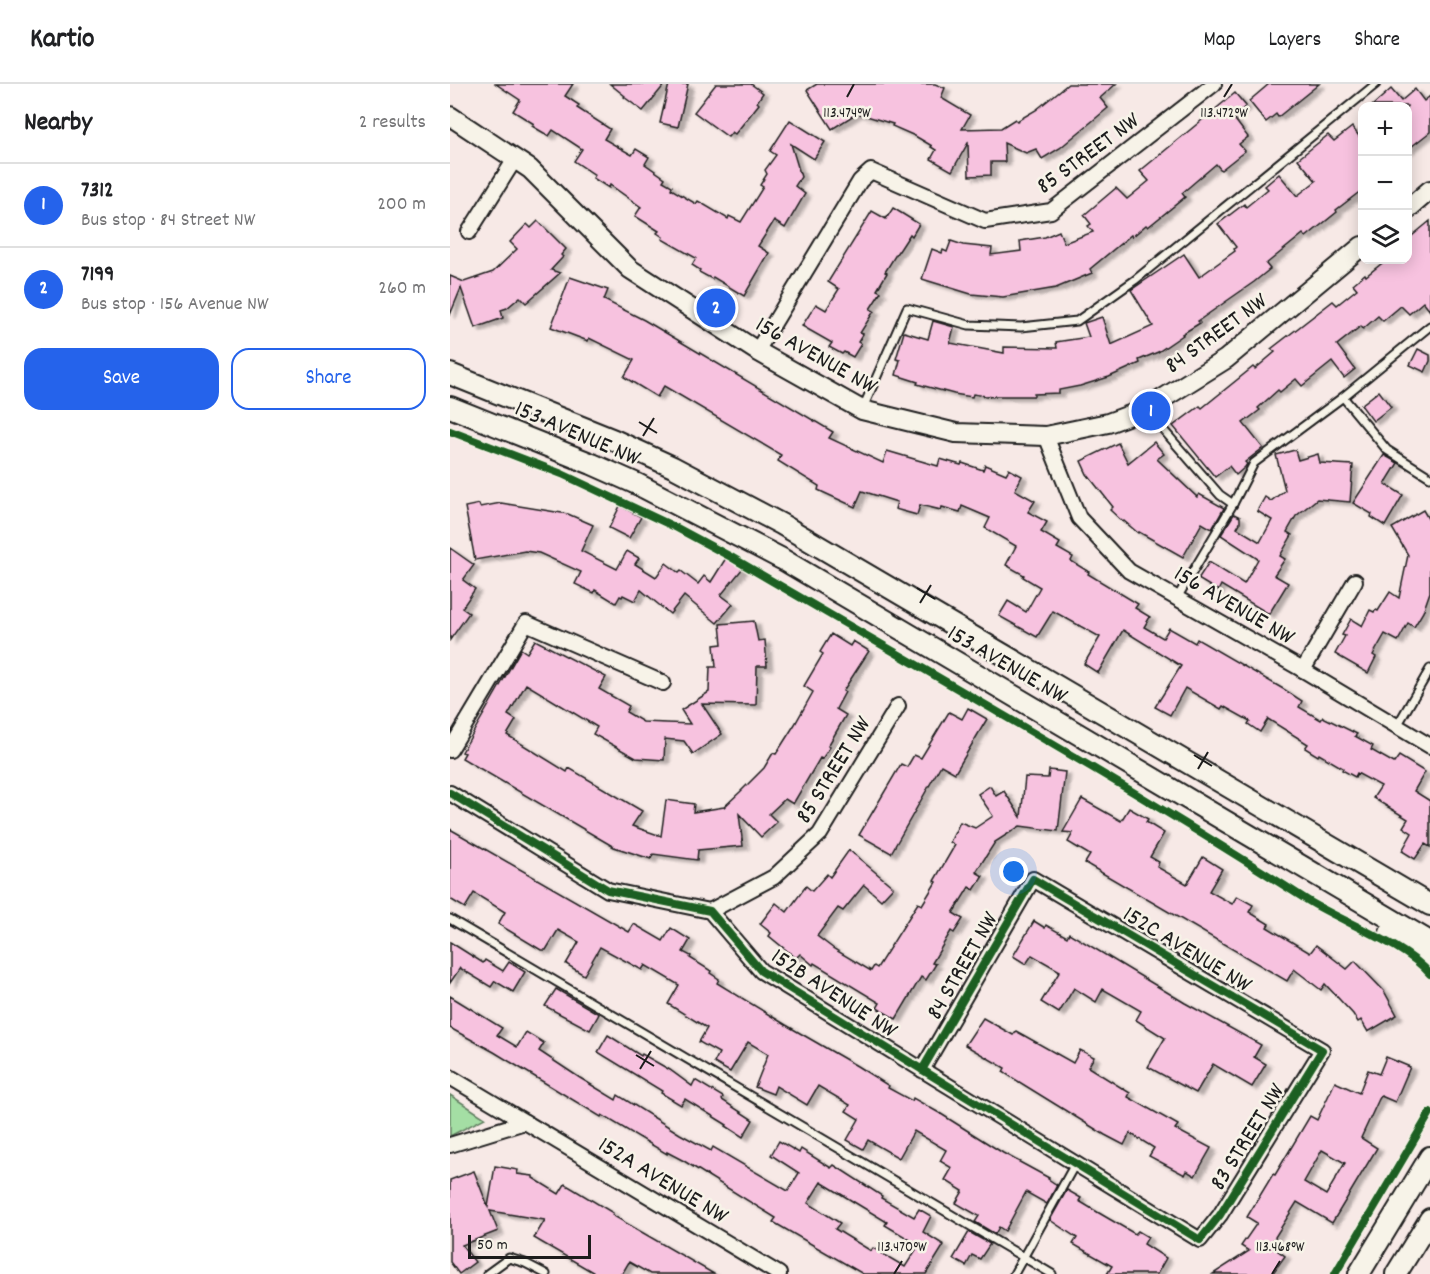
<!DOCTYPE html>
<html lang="en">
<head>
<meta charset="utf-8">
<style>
	:root { --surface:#fff; --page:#f6f6f6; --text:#202124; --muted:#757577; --line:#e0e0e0; --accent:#2563eb }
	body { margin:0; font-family:Dekko,sans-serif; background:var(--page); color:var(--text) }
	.controls { position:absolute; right:18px; top:18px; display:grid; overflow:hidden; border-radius:12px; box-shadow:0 3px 15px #0003 }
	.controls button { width:54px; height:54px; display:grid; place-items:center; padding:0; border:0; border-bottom:2px solid var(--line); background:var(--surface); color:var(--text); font:30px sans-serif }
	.scale { position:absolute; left:18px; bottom:15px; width:123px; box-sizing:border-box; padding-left:6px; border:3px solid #1c1c1c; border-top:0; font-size:16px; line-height:21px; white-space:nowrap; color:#1c1c1c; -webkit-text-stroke:4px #f7f3e8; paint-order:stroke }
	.you { position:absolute; left:564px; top:788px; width:21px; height:21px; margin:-15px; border:4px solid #fff; border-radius:50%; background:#1a73e8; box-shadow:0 0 0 9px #1a73e833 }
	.badge { display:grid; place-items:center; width:39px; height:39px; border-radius:50%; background:var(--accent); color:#fff; font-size:20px; font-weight:700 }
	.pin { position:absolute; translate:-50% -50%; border:3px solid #fff; box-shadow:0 2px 6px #0006 }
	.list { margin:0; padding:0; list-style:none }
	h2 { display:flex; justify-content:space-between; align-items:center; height:78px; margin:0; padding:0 24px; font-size:26px }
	h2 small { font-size:20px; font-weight:400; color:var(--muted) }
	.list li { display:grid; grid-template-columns:39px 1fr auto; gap:18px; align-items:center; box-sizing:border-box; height:84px; padding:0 24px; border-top:2px solid var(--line) }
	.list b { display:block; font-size:22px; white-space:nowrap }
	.list p { margin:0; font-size:20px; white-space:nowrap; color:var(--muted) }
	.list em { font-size:20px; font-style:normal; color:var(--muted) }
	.actions { display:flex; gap:12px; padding:18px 24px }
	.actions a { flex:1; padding:14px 0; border:2px solid var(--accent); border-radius:18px; text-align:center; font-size:21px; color:var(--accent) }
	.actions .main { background:var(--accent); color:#fff }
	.icon { flex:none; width:33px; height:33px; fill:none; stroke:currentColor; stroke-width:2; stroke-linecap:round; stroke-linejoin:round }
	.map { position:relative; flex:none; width:980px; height:1190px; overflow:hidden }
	header { display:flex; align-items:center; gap:36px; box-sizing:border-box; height:84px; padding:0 30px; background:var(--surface); border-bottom:2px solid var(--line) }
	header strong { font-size:28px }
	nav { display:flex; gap:33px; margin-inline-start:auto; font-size:21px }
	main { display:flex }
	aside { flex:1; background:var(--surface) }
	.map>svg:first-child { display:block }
</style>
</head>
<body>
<header>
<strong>Kartio</strong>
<nav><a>Map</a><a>Layers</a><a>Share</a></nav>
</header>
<main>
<aside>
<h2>Nearby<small>2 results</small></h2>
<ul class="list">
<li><span class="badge">1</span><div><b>7312</b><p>Bus stop · 84 Street NW</p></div><em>200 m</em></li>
<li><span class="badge">2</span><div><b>7199</b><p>Bus stop · 156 Avenue NW</p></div><em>260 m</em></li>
</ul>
<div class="actions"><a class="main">Save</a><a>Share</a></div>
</aside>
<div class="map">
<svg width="980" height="1190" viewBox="0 0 980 1190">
	<defs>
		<filter id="shadow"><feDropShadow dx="5.5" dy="3.5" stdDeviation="1.5" flood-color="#0004"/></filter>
	</defs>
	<rect width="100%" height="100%" fill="#f7e9e6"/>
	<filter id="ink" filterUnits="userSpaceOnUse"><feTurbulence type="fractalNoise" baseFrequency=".0167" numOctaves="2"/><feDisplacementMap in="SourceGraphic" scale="12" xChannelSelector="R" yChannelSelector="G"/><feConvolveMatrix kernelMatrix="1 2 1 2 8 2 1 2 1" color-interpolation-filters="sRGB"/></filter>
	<g filter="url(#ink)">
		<polygon fill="#a4dea4" stroke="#607d60" stroke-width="1.5" points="0,1011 35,1034 0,1052"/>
		<g fill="#f7c2df" stroke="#1c1c1c" stroke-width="1.5" fill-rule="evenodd" filter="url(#shadow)">
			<polygon points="46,0 123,0 115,12 129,21 127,24 160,45 154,55 182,71 186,65 199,73 195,80 215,94 213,97 222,102 221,105 246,120 248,117 278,135 279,132 291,138 313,103 310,101 317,90 315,86 326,71 320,67 340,36 375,58 364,75 341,60 351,93 345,102 355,110 335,144 324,137 308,162 319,169 294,212 263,193 262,195 249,188 250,186 242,181 246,174 212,155 213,153 207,149 209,147 185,132 191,123 160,101 159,104 143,94 145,91 124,77 132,65 103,46 99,52 82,42 84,40 63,27 70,16"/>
			<polygon points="160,0 215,0 193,27 174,13 175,12"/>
			<polygon points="219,0 238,0 228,43 210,39"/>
			<polygon points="266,0 301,0 313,9 307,18 309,20 285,50 282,48 278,53 244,28"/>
			<polygon points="367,0 485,0 495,4 491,14 520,31 512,45 551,44 565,35 567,37 586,26 618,0 666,0 650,14 658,24 610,64 592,75 586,65 576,69 554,59 555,78 541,78 541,91 519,92 518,59 502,87 481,75 486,66 481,63 482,62 465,52 442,42 443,40 407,29 382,45 357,6"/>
			<polygon points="819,0 869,0 828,33 826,30 816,38 799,17"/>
			<polygon points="941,5 951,17 965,5 974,17 980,12 980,48 957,66 957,22 922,22"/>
			<polygon points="785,9 796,22 783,33 798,53 789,60 795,67 771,86 766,80 732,109 735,113 698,143 696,141 682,153 681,151 640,185 642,189 606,204 553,213 521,210 472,195 482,165 492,169 493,166 497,168 501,157 513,161 542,164 541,171 571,167 570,157 595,153 609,147 614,159 643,148 638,142 641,140 634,131 666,104 677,115 699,97 690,87"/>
			<polygon points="902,43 912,56 912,106 886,126 887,128 856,153 853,150 816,180 820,185 804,198 748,237 750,239 732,250 733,251 708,268 689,276 690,279 659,293 630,302 609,306 609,309 584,310 584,312 544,312 543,313 523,310 522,313 504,310 467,300 468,298 446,291 450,276 446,275 454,248 478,255 483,237 504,243 500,259 554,269 554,263 607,264 606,258 639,253 634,239 652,233 661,261 703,242 681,206 734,170 749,193 785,167 784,165 786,163 768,140 794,120 796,123 818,105 815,102 829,90 847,112 866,97 848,75 878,51 884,57"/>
			<polygon points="443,124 469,140 462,152 460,150 449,167 448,167 435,188 437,189 427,206 431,208 420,225 424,227 410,249 413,250 408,258 411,260 403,273 394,268 392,270 379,263 382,259 352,242 366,220 376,226 389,205 378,198 422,127 436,135"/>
			<polygon points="88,137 116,165 111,171 113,173 101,186 110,189 76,219 70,213 57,224 51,226 53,234 25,244 11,204 0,231 0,192 14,198 43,188 67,165 60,158 77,140 81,144"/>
			<polygon points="980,137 980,227 973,218 959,230 951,222 933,237 928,232 913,245 911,242 887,261 905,285 894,294 882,278 852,302 846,295 830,308 828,306 808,324 810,326 793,339 813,364 795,378 797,380 795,383 786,391 779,382 765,393 723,342 750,322 752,324 803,283 805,285 825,268 821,265 883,217 887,221 907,205 903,200 915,190 916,192 936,176 957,176 957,156"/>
			<polygon points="120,193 158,206 154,216 194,236 383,348 379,354 433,379 437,367 488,382 490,375 511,381 512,379 533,386 535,381 556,390 559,385 572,392 565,406 585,417 578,428 597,438 591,448 610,459 607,464 623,473 621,477 639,488 638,490 688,520 685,524 700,533 694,543 713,554 719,544 745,559 747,555 835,606 852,617 849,623 871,636 873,633 907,650 905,652 923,662 921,666 944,679 949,672 975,688 964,707 980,717 980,763 975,760 965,775 952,767 962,749 953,743 958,735 923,714 931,702 907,689 905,693 892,686 893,684 869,670 868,672 855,664 858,660 818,635 810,648 798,640 800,637 773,622 771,625 735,604 720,631 705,623 731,582 673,546 648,589 634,580 650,553 603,527 587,553 549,532 558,517 576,528 590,503 573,493 574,491 556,481 566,462 535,444 540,434 512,422 510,428 492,423 491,426 470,421 467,431 445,425 447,418 412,407 405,423 368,406 369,402 328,377 331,371 214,302 207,313 174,293 184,276 139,254 138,257 101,243"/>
			<polygon points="968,265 980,271 980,277 975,288 960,281"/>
			<polygon points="929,307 941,323 923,337 911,321"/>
			<polygon points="704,358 714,370 707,375 747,413 749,410 774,424 762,445 752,439 733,473 689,448 688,449 674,437 673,438 660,426 663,423 637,390 631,377 668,359 678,379"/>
			<polygon points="845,366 848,376 868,370 870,379 903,381 900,418 867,415 846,432 837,448 842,451 830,472 835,475 824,491 838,499 819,530 771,501 768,507 748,495 759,478 794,500 808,475 771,451 784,430 790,433 790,439 787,444 810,458 822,436 807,427 815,413 821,417 835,406 826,371"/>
			<polygon points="934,371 948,379 935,400 953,411 935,442 921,433 922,430 903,419"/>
			<polygon points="51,419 118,430 143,441 131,467 167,485 177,467 189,474 185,480 206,493 216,479 229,489 231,487 248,500 254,492 261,498 276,474 293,484 271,511 283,520 267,539 234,512 220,530 191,506 185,517 173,511 172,513 170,512 166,519 145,506 144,509 125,500 131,488 89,469 75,467 25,476 15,423 29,420 30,423"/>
			<polygon points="170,422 191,433 179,454 159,444"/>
			<polygon points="973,426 980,438 980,508 973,528 964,543 958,539 948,557 935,550 923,571 926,573 918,589 885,570 895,552 892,551 901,535 912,542 920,526 924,528 926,526 928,527 940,508 949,514 958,471 942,444"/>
			<polygon points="0,464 24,481 13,496 25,505 12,524 19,529 0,556"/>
			<polygon points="304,537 308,557 315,556 317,582 307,582 306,621 252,620 272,650 243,670 234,657 215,655 214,676 186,674 143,650 147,643 76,600 58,631 66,636 57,651 117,688 119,684 192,727 182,742 211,752 216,716 244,720 243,728 274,723 290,708 314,684 323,669 326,670 345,640 363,608 354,602 373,570 370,568 381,550 400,562 403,557 419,567 393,607 395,608 386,625 396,631 378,662 380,663 372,675 370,674 343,720 335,715 319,730 327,738 311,753 289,730 293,762 248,766 247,776 203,770 201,775 164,763 12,674 15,669 12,668 71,565 77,569 85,556 156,593 149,605 179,622 176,628 193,638 240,640 231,626 259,608 260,583 266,583 264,561 272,560 270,540"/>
			<polygon points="518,624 537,635 505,689 491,681 441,769 409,751 451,680 457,683 464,671 471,674 499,628 512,635"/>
			<polygon points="599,686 615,688 608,747 570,742 545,758 526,788 533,792 524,806 519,803 503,829 513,835 504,849 501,847 482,879 486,880 476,896 471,893 446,935 427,924 430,919 364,879 363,881 350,870 346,874 319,852 321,849 310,840 326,819 337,828 356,802 362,807 377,790 380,793 399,766 443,803 431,816 414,801 393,827 388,824 367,852 384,865 421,887 424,882 427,884 468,819 472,821 486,798 484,797 505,761 500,758 510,738 525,744 543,732 528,710 540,702 546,712 554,707 571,733 575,693 598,694"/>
			<polygon points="632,715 671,737 679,724 698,735 696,738 714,749 700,773 709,778 707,783 737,800 753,773 772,785 759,807 782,820 787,812 803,821 799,828 819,840 817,843 860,869 866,861 897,885 905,877 934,907 947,931 918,948 911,936 908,938 903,930 875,900 871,906 844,885 837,897 635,779 640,771 618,758 623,749 613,748"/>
			<polygon points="0,745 179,848 184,840 213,857 221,844 240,856 233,868 241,872 240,874 261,887 260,889 269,895 267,899 336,941 407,982 439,1002 438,1004 462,1017 463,1014 491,1030 553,1069 599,1094 598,1095 607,1101 597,1120 576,1108 555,1147 549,1143 545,1150 525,1138 529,1132 506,1119 513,1107 495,1096 502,1084 490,1077 496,1066 464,1047 449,1074 418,1056 413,1065 397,1056 409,1035 396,1027 400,1021 368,1002 357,1021 326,1002 323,1010 305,1003 318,970 298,958 280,988 264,979 269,969 249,958 257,944 218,920 229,901 195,881 192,886 150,863 134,891 116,880 129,858 108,846 96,866 91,866 48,840 55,828 24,809 15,824 0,815"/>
			<polygon points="584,837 595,844 596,841 617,853 619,849 735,919 811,961 804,973 816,980 802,1003 763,980 746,1009 698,983 715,954 686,936 691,927 653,905 646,918 624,904 609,929 591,918 610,887 582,871 576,880 563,872"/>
			<polygon points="0,858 33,879 35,876 53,887 59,878 75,888 63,908 45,897 41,903 10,884 0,899"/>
			<polygon points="106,905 149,930 140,946 95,922"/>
			<path d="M0,912L52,944L47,951L67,963L76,948L94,959L89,967L130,994L166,1016L168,1011L230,1050L261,1067L263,1063L338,1107L349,1089L321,1071L329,1057L349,1069L351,1065L381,1084L384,1081L432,1112L431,1114L464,1133L469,1125L481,1132L473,1148L494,1161L476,1190H413L323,1138L326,1134L234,1077L217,1068V1070L152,1031L151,1033L44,968L0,944ZM371,1098L437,1138L435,1141L469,1161L455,1183L423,1164L421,1167L385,1145L390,1139L358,1119Z"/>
			<polygon points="533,934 563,951 566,947 623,979 630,966 644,973 638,983 680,1009 678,1013 728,1041 725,1045 761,1064 745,1092 737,1087 735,1091 699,1072 704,1064 680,1049 674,1061 655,1051 553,988 555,984 515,961"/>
			<polygon points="158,951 191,972 192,970 220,986 242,1002 245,996 273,1013 272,1016 303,1036 293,1053 276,1042 277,1041 235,1015 231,1021 211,1009 212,1007 148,968"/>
			<path d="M936,973L960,983L945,1018L931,1012L929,1015L911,1054L927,1064L882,1139L847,1118L820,1161L835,1172L822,1190H763L799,1167L791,1162L807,1139L797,1133L823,1090L825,1091L860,1032L867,1036L885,998L909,1009L918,986L929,990ZM872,1066L895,1079L876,1111L854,1098Z"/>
			<polygon points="45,1082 68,1086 67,1090 83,1092 83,1094 109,1110 115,1100 163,1129 162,1131 264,1190 200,1190 179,1178 172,1190 146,1190 84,1154 95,1136 40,1127 48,1147 12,1161 25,1178 9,1190 0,1178 0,1096 24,1087 38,1123"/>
			<polygon points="617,1106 631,1114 629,1117 649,1129 685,1150 688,1147 698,1153 694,1160 716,1174 707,1190 657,1190 662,1182 623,1160 627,1154 600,1136"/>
			<polygon points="519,1148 540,1160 530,1175 522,1171 516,1182 503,1175"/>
		</g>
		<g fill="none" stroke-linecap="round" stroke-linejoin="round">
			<defs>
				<g id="service">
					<polyline points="893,313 937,366 980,393"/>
					<polyline points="413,324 457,224 519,241 571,243 627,237 685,196 926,0"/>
					<polyline points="697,327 770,411 783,420"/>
					<polyline points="727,514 783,420 804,379 893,313 980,242"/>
					<polyline points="947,642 980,585"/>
					<polyline points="0,835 602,1190"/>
					<polyline points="37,1190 59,1174 75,1179 96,1190"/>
					<polyline points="564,1190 625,1080"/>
				</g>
				<g id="minor">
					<polyline points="19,148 65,75"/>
					<polyline points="307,267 410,97 421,87 535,137 601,127 764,0"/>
					<polyline points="596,352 629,434 679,487 853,586 980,662"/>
					<polyline points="853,586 905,497"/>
					<polyline points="0,666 76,539 213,599"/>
					<polyline points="0,709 158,806 260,827 311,887 750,1156 770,1131 872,966 583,795 472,986"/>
					<polyline points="260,827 324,793 370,750 448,622"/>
					<polyline points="0,993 329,1190"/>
					<polyline points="0,1061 75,1038"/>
				</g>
				<g id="tertiary">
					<polyline points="0,32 80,85 180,185 307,267 412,326 506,349 596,352 658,339 696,325 776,275 912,162"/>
					<polyline points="958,125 980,106"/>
				</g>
				<g id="secondary">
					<polyline points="0,290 164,356 223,383 331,440 980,821"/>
					<polyline points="0,323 142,380 187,400 332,475 980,858"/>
					<polyline points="940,849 980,877"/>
					<polyline points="909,1190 980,1073"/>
					<polyline points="946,1190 980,1135"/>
				</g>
			</defs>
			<use href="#service" stroke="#1c1c1c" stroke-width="11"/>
			<use href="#minor" stroke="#1c1c1c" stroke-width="18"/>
			<use href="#tertiary" stroke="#1c1c1c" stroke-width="22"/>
			<use href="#secondary" stroke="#1c1c1c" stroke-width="24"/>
			<use href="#service" stroke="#f7f3e8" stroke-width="7"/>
			<use href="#minor" stroke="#f7f3e8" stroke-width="14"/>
			<use href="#tertiary" stroke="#f7f3e8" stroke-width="18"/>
			<use href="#secondary" stroke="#f7f3e8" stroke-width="20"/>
			<defs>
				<g id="cycleway">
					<path d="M0,347L112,390L227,444L281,473C474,586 669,695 857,816C892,838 955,860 980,890"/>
					<polyline points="0,709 158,806 260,827 311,887 750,1156 770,1131 872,966 583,795 472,986"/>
					<polyline points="885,1190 980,1029"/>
				</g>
			</defs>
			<use href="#cycleway" stroke="#f7f3e8" stroke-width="11"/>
			<use href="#cycleway" stroke="#1b5e20" stroke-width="8"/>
		</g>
	</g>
	<path fill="none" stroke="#1c1c1c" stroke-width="2" d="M397,13L404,0M774,13L782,0M189,338L207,349M193,352L204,334M467,504L485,515M470,519L481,501M744,671L762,682M748,685L758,668M186,971L204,982M190,985L201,967M444,1190L452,1177M822,1190L830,1177"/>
	<g text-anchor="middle" stroke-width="5" stroke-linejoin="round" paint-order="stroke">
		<g font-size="24" fill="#1c1c1c" stroke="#f7f3e8">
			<text transform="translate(637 68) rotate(-36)" y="8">85 STREET NW</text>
			<text transform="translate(765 248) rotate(-36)" y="8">84 STREET NW</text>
			<text transform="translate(367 270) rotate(29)" y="8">156 AVENUE NW</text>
			<text transform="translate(128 348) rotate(23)" y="8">153 AVENUE NW</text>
			<text transform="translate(785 520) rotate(30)" y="8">156 AVENUE NW</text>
			<text transform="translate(558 579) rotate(30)" y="8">153 AVENUE NW</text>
			<text transform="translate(382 685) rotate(-58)" y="8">85 STREET NW</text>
			<text transform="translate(738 864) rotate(31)" y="8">152C AVENUE NW</text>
			<text transform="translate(511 881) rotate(-60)" y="8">84 STREET NW</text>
			<text transform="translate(385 908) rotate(33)" y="8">152B AVENUE NW</text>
			<text transform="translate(796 1052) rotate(-58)" y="8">83 STREET NW</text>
			<text transform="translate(214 1095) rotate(31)" y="8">152A AVENUE NW</text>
		</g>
	</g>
	<g font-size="15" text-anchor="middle" fill="#1c1c1c" stroke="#f7f3e8" stroke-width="5" stroke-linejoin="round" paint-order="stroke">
		<text x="397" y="33">113.474°W</text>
		<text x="774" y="33">113.472°W</text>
		<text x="452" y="1167">113.470°W</text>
		<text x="830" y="1167">113.468°W</text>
	</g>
</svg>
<div class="controls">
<button>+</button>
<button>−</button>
<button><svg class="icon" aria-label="layers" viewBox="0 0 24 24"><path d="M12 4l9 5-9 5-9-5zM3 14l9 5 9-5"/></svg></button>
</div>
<div class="scale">50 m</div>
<div class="you"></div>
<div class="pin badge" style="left:701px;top:327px">1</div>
<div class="pin badge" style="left:266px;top:224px">2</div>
</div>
</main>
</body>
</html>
